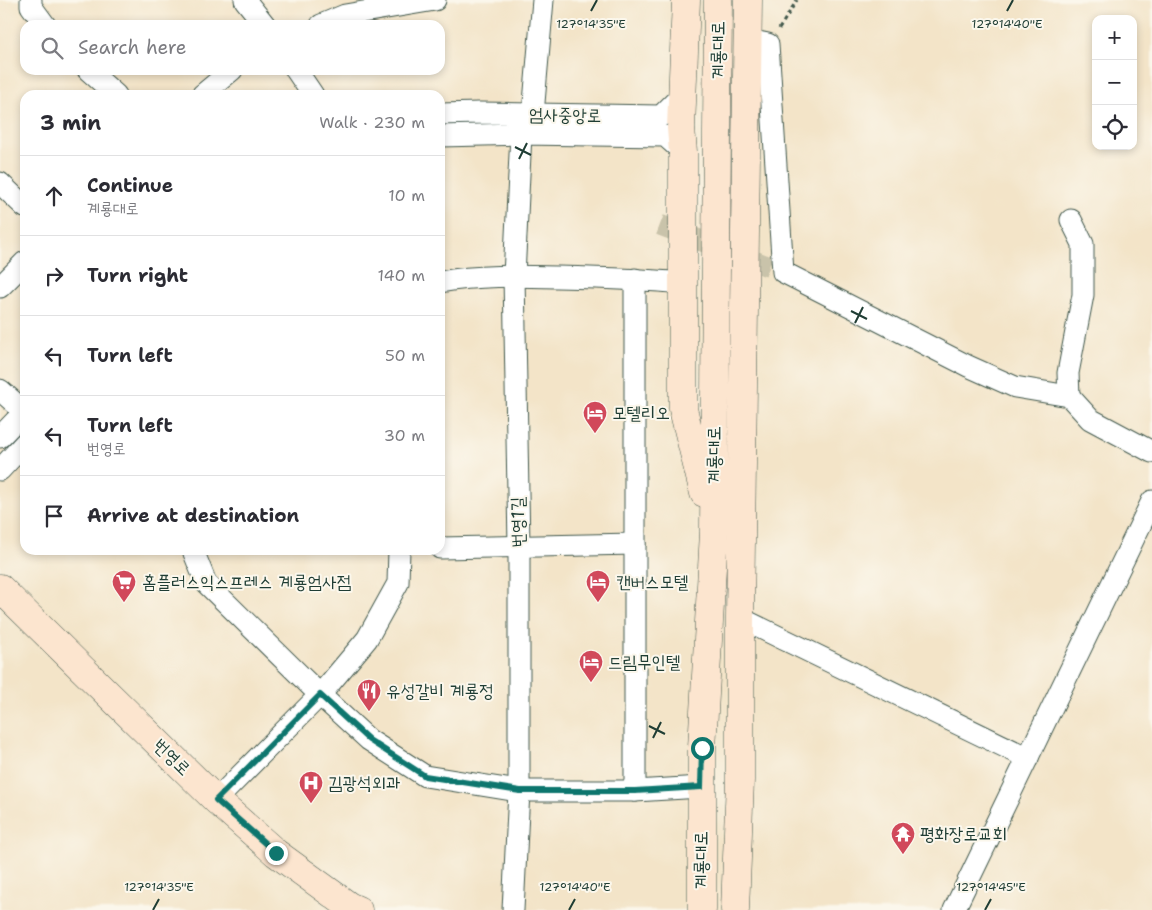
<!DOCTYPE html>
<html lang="en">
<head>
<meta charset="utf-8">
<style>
	:root { --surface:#fff; --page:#f2f2f3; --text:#2b2b33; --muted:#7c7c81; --line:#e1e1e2 }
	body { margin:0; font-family:"Shantell Sans","Poor Story",sans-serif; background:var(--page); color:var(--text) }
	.controls { position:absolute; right:15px; top:15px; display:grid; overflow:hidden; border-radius:10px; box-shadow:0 2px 8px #0003 }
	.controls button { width:45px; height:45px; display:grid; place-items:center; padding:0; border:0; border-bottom:1px solid var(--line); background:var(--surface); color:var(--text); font:25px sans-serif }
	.stop { position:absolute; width:15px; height:15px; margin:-11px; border:4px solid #0f766e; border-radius:50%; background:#fff }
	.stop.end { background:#0f766e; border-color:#fff; box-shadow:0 1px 5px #0008 }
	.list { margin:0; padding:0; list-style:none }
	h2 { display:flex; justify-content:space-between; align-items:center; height:65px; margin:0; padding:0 20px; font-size:21px }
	h2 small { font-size:16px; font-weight:400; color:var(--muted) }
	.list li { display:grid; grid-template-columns:32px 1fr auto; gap:15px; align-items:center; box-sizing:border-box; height:80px; padding:0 20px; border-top:1px solid var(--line) }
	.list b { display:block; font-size:19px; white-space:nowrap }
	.list p { margin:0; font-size:16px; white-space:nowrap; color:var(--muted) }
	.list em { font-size:16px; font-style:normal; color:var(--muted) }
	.icon { flex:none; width:28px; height:28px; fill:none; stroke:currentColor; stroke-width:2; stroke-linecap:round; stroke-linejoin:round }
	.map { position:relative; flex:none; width:1152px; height:910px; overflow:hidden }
	.search { position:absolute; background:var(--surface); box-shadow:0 2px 8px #0003; left:20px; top:20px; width:425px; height:55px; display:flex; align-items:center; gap:12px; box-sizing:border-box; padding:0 18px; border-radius:15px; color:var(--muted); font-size:19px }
	.panel { position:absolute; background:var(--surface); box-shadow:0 2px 8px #0003; left:20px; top:90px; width:425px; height:465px; border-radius:15px }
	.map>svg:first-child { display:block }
</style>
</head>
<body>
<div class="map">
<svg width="1152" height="910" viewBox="0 0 1152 910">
	<rect width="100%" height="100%" fill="#fbf7ec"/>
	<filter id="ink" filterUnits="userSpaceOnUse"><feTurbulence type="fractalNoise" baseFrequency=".02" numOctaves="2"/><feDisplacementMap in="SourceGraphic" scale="10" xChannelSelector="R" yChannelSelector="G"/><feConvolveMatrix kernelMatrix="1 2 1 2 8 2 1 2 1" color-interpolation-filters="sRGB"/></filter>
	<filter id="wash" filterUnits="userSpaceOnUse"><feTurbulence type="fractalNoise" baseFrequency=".0096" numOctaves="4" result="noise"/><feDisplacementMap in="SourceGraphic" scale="20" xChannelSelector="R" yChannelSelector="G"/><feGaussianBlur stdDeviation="1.12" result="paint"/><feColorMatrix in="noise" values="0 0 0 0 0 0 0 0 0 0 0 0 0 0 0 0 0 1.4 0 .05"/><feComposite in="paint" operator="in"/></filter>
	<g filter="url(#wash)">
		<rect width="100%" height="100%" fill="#f3e4c8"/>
	</g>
	<g filter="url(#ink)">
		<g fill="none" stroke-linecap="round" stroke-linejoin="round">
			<polyline stroke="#c9c3aa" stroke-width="21" stroke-dasharray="21 11" stroke-linecap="butt" points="660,225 783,272"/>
			<defs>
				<g id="street">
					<polyline points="31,0 31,6 45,25"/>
					<polyline points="245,0 265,25"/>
					<polyline points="321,25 345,15 435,0"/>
					<polyline points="748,40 768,44 783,272 968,366 1015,387 1069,396 1090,419 1152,452"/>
					<polyline points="88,70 116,95"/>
					<polyline points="296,70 313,95"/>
					<polyline points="202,95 232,70"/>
					<polyline points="440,114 479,113 661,116 682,95"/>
					<polyline points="440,136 521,134 665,136 683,152"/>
					<polyline points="0,183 25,207"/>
					<path d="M440,282C478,275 517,276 556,277C598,278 641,279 683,283"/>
					<polyline points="0,287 25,262"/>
					<polyline points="0,390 25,412"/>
					<polyline points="1069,396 1068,373 1083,295 1083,244 1071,220"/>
					<polyline points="0,437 25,411"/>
					<polyline points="0,470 25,443"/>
					<polyline points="440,548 635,544"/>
					<polyline points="194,550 194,553 206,583 320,695 369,740 425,776 519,791 635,791 701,787"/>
					<polyline points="740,618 1028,758"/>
					<polyline points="635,791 635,279"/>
					<polyline points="216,800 320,695 367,639 398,583 399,550"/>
					<polyline points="513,910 519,791 519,546 514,276 521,134 533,114 543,0"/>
					<polyline points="954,910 1152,501"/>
				</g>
				<g id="secondary">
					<polyline points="686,0 681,128 683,152 683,409 704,493"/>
					<polyline points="0,588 216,800 276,853 349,906 358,910"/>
					<polyline points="702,910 702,748 714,532 718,0"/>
					<polyline points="735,910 740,780 740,618 748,0"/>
				</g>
			</defs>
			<use href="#street" stroke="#3f564a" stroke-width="23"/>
			<use href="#secondary" stroke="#3f564a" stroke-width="29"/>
			<polyline stroke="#3f564a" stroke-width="3" stroke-dasharray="4 4" stroke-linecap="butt" points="779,29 797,0"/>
			<use href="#street" stroke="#fff" stroke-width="21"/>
			<use href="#secondary" stroke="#fce5cf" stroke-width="28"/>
		</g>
	</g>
	<g fill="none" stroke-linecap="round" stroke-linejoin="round" filter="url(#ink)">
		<polyline stroke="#0f766e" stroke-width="6" points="276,853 216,800 320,695 369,740 425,776 520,791 635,791 701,787 702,748"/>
	</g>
	<path fill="none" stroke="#1f3d34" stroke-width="2" d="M591,11L597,0M1007,11L1013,0M515,147L531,155M519,159L527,143M851,311L867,319M855,323L863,307M649,726L665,734M653,738L661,722M153,910L159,899M569,910L575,899M985,910L991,899"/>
	<defs>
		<symbol id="hotel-pin" viewBox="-11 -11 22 30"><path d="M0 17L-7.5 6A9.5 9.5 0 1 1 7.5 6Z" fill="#d1495b" stroke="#fbf7ec"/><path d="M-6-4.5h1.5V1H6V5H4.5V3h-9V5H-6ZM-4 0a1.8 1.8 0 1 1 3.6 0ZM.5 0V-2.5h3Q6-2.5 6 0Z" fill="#fff"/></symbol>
		<symbol id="supermarket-pin" viewBox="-11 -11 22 30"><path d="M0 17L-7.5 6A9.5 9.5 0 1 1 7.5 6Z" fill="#d1495b" stroke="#fbf7ec"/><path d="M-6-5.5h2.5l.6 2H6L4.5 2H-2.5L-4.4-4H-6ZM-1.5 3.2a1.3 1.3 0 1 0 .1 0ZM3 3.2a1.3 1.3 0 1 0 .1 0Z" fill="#fff"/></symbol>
		<symbol id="restaurant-pin" viewBox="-11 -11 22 30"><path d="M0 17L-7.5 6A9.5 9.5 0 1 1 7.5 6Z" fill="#d1495b" stroke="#fbf7ec"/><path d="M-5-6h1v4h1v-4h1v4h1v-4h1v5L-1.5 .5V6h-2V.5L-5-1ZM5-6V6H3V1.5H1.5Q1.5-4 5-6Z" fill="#fff"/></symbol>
		<symbol id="hospital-pin" viewBox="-11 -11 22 30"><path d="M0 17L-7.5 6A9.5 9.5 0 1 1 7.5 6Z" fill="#d1495b" stroke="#fbf7ec"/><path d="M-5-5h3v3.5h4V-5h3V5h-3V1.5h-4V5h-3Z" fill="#fff"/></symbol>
		<symbol id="temple-pin" viewBox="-11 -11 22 30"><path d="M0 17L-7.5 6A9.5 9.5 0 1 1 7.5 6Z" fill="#d1495b" stroke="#fbf7ec"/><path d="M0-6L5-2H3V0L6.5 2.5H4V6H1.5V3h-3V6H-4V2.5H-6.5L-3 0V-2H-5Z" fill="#fff"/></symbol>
	</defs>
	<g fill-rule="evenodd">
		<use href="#hotel-pin" x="581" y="399" width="28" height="38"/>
		<use href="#supermarket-pin" x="110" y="568" width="28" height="38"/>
		<use href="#hotel-pin" x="584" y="568" width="28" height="38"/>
		<use href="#hotel-pin" x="577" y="648" width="28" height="38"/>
		<use href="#restaurant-pin" x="355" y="677" width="28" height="38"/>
		<use href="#hospital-pin" x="297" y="769" width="28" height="38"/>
		<use href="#temple-pin" x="889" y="820" width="28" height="38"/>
	</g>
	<g text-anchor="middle" stroke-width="4" stroke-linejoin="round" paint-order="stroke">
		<g font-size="18" fill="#1f3d34" stroke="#fbf7ec">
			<text transform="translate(718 50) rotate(-90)" y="6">계룡대로</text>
			<text transform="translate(565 115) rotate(1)" y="6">엄사중앙로</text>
			<text transform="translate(714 455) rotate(-90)" y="6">계룡대로</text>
			<text transform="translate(518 522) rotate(-91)" y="6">번영1길</text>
			<text transform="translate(172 757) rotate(44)" y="6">번영로</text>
			<text transform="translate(701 860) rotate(-90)" y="6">계룡대로</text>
		</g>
		<g font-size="18" fill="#1f3d34" stroke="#fbf7ec" text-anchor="start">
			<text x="612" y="419">모텔리오</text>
			<text x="142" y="588">홈플러스익스프레스 계룡엄사점</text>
			<text x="616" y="588">캔버스모텔</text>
			<text x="608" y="668">드림무인텔</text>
			<text x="386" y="697">유성갈비 계룡정</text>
			<text x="328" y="789">김광석외과</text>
			<text x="920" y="840">평화장로교회</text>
		</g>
	</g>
	<g font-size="12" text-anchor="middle" fill="#1f3d34" stroke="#fbf7ec" stroke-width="4" stroke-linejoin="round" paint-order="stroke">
		<text x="591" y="28">127°14'35"E</text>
		<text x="1007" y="28">127°14'40"E</text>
		<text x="159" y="891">127°14'35"E</text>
		<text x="575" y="891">127°14'40"E</text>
		<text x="991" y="891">127°14'45"E</text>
	</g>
</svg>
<div class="controls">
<button>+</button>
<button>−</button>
<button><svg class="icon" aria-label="locate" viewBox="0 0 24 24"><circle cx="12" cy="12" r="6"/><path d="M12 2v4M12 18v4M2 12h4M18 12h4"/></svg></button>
</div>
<div class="stop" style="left:702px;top:748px"></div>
<div class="stop end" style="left:276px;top:853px"></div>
<div class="search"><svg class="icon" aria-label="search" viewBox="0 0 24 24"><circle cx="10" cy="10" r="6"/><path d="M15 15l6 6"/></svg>Search here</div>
<section class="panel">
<h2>3 min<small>Walk · 230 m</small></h2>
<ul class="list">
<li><svg class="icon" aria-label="ahead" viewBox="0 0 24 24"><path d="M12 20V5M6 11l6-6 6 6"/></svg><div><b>Continue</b><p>계룡대로</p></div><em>10 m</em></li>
<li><svg class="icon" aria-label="right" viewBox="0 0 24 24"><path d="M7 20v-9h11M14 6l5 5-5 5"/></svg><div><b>Turn right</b></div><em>140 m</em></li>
<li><svg class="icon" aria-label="left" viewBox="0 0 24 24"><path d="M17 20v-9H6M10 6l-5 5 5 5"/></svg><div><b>Turn left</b></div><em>50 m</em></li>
<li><svg class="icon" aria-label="left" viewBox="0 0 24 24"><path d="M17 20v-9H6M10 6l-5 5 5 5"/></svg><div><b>Turn left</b><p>번영로</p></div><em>30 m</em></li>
<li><svg class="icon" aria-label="arrive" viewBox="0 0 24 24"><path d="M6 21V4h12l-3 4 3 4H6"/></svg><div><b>Arrive at destination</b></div></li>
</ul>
</section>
</div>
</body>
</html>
